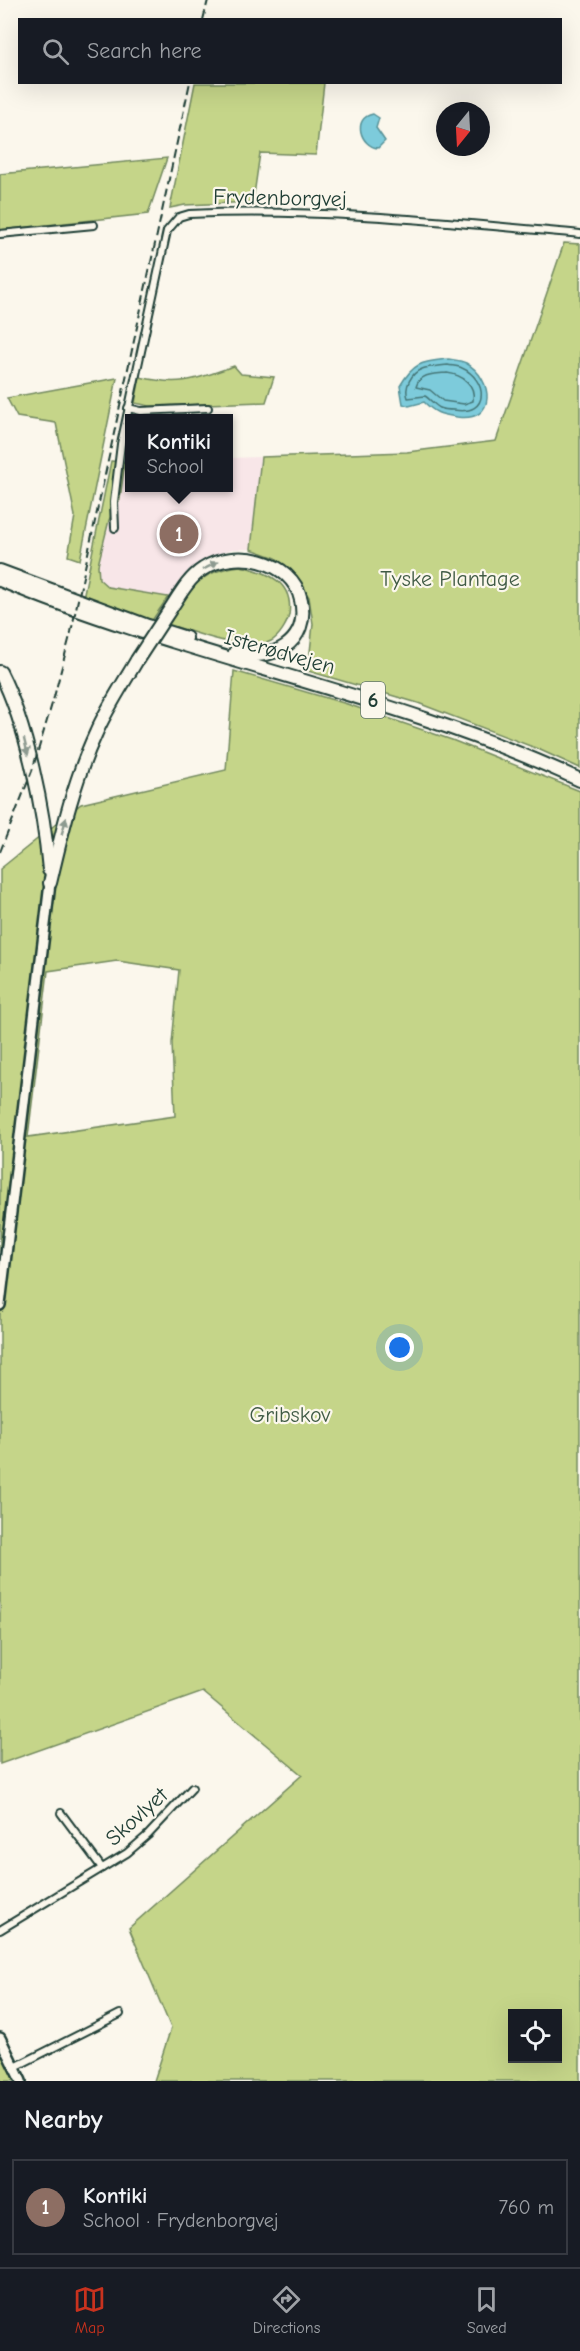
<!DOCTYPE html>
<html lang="en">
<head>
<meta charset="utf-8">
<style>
	:root { --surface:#171b24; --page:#242831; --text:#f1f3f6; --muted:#9ea1a6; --line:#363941; --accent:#c8321e }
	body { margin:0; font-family:"Comic Neue",sans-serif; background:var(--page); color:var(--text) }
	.controls { position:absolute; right:18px; bottom:18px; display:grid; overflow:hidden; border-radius:0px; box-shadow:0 6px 24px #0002 }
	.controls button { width:54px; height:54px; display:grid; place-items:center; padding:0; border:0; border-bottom:2px solid var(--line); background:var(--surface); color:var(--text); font:30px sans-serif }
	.compass { position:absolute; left:436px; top:102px; width:54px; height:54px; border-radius:50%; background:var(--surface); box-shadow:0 6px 24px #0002; rotate:198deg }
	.you { position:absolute; left:400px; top:1348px; width:21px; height:21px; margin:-15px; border:4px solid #fff; border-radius:50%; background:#1a73e8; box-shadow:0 0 0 9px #1a73e833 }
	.badge { display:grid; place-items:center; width:39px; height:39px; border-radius:50%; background:var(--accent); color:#fff; font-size:20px; font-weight:700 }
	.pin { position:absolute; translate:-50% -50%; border:3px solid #fff; box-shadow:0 2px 6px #0006 }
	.popup { position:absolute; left:125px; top:414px; width:108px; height:78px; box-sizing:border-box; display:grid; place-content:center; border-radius:0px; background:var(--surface); filter:drop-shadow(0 2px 4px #0005); font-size:20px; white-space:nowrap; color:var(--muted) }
	.popup b { font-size:22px; color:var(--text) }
	.popup::after { content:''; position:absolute; left:50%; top:100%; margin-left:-12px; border:12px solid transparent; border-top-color:var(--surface) }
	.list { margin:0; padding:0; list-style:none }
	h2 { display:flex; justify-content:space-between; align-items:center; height:78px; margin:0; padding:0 24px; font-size:26px }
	h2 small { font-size:20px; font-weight:400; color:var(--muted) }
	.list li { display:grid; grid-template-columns:39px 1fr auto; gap:18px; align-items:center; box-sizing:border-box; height:96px; margin:0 12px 12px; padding:0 12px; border:2px solid var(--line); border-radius:0px }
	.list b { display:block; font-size:22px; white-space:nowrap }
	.list p { margin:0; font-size:20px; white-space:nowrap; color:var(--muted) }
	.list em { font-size:20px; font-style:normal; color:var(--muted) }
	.icon { flex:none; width:33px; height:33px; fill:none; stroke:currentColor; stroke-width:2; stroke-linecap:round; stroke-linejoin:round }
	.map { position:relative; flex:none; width:580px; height:2081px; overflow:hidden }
	.search { position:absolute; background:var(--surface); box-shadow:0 6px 24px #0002; left:18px; right:18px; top:18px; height:66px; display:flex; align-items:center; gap:15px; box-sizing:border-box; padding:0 21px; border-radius:0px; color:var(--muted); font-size:22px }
	.sheet { height:186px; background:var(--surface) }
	nav { display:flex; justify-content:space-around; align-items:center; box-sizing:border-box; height:84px; border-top:2px solid var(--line); background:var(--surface); font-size:16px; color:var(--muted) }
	nav a { display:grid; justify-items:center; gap:3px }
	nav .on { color:var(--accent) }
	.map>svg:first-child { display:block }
</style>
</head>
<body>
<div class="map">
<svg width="580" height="2081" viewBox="0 0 580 2081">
	<rect width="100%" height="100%" fill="#fbf7ec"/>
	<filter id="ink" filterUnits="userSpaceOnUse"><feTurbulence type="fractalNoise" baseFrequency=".0167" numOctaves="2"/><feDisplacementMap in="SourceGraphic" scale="12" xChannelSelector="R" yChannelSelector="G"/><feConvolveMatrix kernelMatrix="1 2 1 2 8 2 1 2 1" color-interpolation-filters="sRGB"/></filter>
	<g filter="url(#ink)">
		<polygon fill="#f8e6e8" points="261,457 251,549 232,549 207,558 193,569 168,597 107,587 99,580 98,565 109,520 120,499 125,462 129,461 130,488 228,488 229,458"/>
		<g fill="#c5d589" stroke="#72895e" stroke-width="1.5" fill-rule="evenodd">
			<polygon points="195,83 324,83 316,155 260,153 253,202 185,205 170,208"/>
			<polygon points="167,158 148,214 0,230 0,174"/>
			<polygon points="564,243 580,244 580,768 538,749 418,703 308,671 313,624 309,597 297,579 276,558 251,549 261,457 407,452 496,441"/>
			<path d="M234,366L241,374L274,377L266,402L150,406L135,403L140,377C181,387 196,379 234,366Z"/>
			<polygon points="117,378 80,560 68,556 75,516 56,423 17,417 7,398"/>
			<polygon points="111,461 125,462 120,499 109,520 98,565 99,579 108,587 168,597 151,622 83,598"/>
			<path d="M240,566C268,572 294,582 289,615C287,624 279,637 271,641C246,654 192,631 167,624C188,590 198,571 240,566Z"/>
			<path d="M234,671L347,704L452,740L580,791V2081H154L171,2028L129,1928L302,1775L203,1692L0,1764V869L81,804L226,770ZM117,961L179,970L172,1043L175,1116L28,1137L48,971ZM512,2014H558V2058H512Z"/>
			<polygon points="0,2046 17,2081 0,2081"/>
		</g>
		<g fill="#7dcbdb" stroke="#579298" stroke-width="1.5">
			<path d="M373,114L379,118L376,128L385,141L378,148C360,146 352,118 373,114Z"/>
			<path d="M448,359C454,360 461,360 466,363C494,379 497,423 457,417C440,414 436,414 424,402L409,406L403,404L400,386C414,362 422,362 448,359Z"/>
		</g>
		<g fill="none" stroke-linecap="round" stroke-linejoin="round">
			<g stroke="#457677" stroke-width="1.5">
				<path d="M448,365C452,366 458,366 462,368C487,379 491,416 454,410C450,410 444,410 440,408C435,406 430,399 425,396L408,398C404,387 411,373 422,369C429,366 441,366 448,365Z"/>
				<path d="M447,373C462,375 476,384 473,401L464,404L443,401L430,390L416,387C420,373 435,374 447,373Z"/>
			</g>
			<defs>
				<g id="street">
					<polyline points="0,234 94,225"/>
					<polyline points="128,408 141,411 208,408"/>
					<path d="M115,528L114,502L121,444L167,231L179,217L189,214C319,208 450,222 580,234"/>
					<polyline points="61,1813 102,1868"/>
					<polyline points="0,1930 127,1853 148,1835 192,1788"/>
					<polyline points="15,2067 120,2014"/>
				</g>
				<g id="secondary">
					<polyline points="0,1305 50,883"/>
					<polyline points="0,2038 21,2081"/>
				</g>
				<g id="highway">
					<polyline points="0,571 148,626 186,638"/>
					<path d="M0,580C189,659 394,693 580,780"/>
					<path d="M171,608C180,594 189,578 203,569C234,548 292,559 301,600C310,643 272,663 235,652"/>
					<path d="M0,672C27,725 44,811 49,870"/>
					<path d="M50,883C62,832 74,780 96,733C107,708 123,684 137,660"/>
				</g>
			</defs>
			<use href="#street" stroke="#1f3d34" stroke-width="10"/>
			<use href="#secondary" stroke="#1f3d34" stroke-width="14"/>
			<use href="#highway" stroke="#1f3d34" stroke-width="16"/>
			<use href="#street" stroke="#fbf7ec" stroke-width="6"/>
			<use href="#secondary" stroke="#fbf7ec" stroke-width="9"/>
			<use href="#highway" stroke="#fbf7ec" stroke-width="12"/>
			<g stroke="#1f3d34" stroke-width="2" stroke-dasharray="9 4.5" stroke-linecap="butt">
				<polyline points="203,20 208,0"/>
				<polyline points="0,852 32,771 54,697 71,632 190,82"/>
			</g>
			<defs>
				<polyline id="highway-bridge" points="137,660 171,608"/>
			</defs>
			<use href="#highway-bridge" stroke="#1f3d34" stroke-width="16" stroke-linecap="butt"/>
			<use href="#highway-bridge" stroke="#fbf7ec" stroke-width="12"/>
		</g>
		<defs><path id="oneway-solid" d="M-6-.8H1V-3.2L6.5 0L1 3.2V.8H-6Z" transform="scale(1.5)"/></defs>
		<g fill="#8d9a90">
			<use href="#oneway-solid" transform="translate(210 566) rotate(-27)"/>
			<use href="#oneway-solid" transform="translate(26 747) rotate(76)"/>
			<use href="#oneway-solid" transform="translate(64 826) rotate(-74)"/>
		</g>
	</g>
	<g text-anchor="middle" stroke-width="4.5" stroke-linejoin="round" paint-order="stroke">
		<rect fill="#fbf7ec" stroke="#61756b" stroke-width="1.5" x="361" y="682" width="24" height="36" rx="4.5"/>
		<g font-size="21" font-weight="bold" fill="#1f3d34">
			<text x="373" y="707">6</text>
		</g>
		<g font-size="22" fill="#1f3d34" stroke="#fbf7ec">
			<text transform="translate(280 197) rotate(1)" y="8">Frydenborgvej</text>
			<text transform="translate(280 651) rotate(16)" y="8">Isterødvejen</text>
			<text transform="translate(136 1816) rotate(-42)" y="8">Skovlyet</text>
		</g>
		<g font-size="22" fill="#405b45" stroke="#fbf7ec">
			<text x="450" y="586">Tyske Plantage</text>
			<text x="290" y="1422">Gribskov</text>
		</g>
	</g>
</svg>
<div class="controls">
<button><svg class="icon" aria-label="locate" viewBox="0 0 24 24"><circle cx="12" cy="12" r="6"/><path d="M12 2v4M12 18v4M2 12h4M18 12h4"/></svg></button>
</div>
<svg class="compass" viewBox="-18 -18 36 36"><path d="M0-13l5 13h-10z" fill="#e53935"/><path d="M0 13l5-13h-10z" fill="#9ea1a6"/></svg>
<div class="you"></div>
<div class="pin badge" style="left:179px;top:534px;background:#8d6e63">1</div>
<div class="popup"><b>Kontiki</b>School</div>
<div class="search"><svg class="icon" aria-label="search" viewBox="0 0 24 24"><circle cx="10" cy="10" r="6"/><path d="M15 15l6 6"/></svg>Search here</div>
</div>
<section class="sheet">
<h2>Nearby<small></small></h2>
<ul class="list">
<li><span class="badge" style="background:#8d6e63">1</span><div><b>Kontiki</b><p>School · Frydenborgvej</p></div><em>760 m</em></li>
</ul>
</section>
<nav>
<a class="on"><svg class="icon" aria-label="map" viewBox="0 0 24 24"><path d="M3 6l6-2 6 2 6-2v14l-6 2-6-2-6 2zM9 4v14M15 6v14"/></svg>Map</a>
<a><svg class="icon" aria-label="directions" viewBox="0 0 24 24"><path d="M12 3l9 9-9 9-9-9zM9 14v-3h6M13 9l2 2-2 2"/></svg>Directions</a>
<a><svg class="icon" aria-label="saved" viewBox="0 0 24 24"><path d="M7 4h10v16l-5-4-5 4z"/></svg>Saved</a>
</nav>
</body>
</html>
